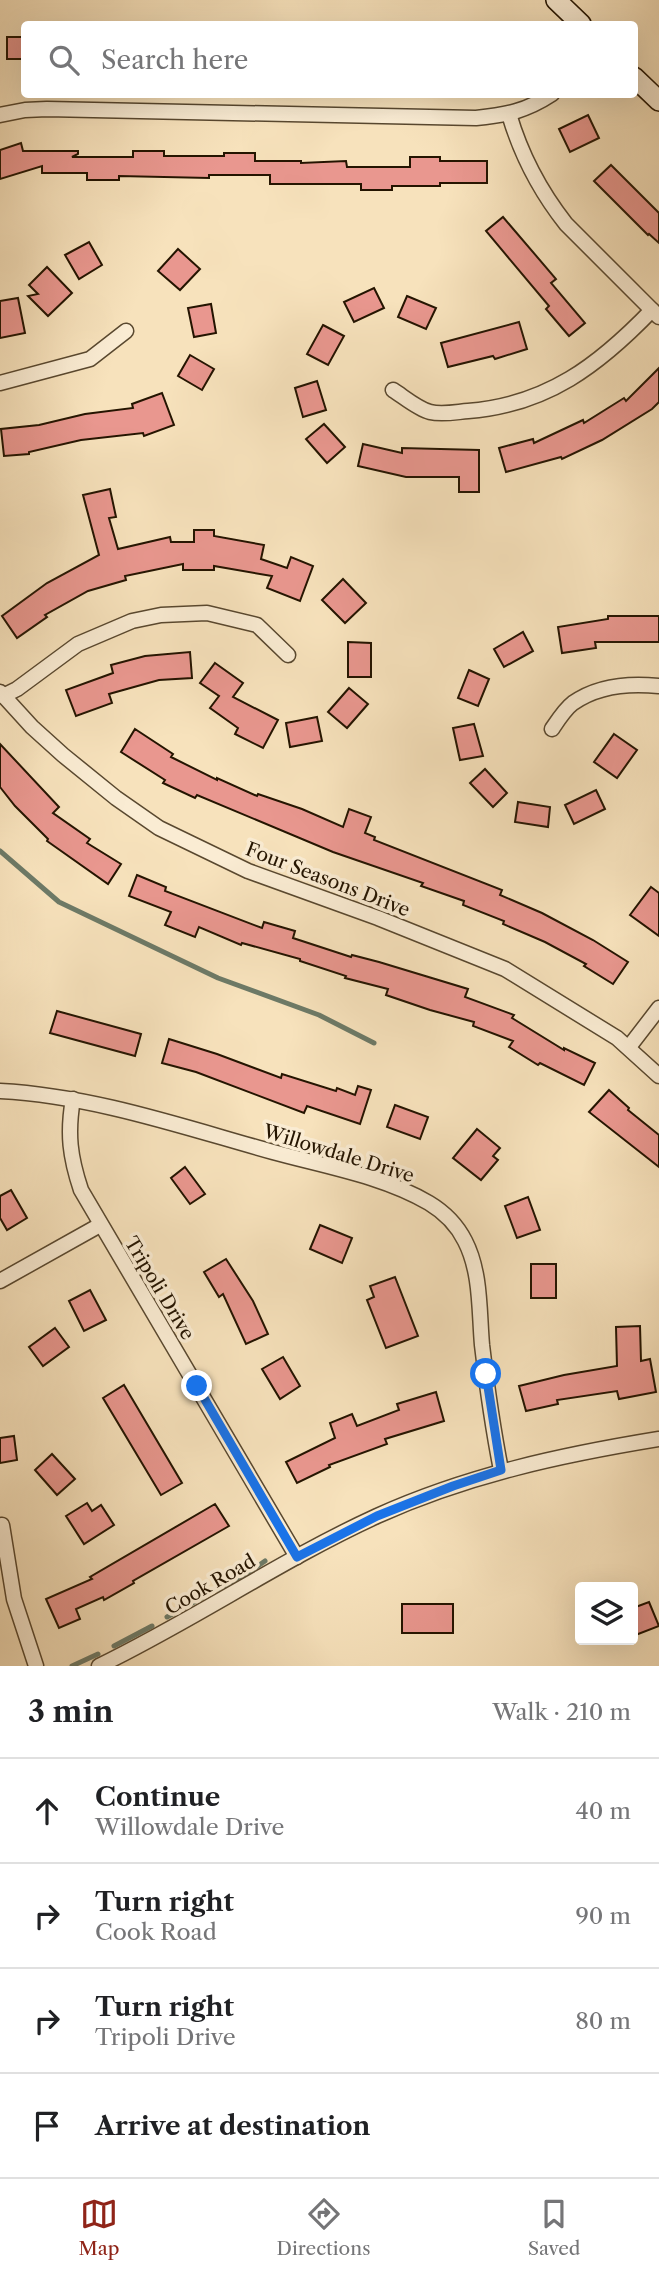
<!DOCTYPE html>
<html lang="en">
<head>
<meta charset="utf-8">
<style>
	:root { --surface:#fff; --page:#f6f6f6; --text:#202124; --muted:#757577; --line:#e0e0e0; --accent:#8f2418 }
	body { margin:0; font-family:"Libre Caslon Text",serif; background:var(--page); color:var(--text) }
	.controls { position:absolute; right:21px; bottom:21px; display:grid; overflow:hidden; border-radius:7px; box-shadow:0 7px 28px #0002 }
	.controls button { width:63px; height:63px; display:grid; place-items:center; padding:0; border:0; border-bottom:2px solid var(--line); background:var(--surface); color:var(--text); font:35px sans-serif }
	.stop { position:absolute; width:21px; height:21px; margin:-16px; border:5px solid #1a73e8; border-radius:50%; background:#fff }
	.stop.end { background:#1a73e8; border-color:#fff; box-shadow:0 2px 7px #0008 }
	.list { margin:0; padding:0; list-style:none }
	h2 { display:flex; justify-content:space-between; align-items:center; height:91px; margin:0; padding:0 28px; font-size:30px }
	h2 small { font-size:23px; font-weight:400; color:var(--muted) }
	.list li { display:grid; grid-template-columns:46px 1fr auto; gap:21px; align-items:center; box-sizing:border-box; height:105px; padding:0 28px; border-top:2px solid var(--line) }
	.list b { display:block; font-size:26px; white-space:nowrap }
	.list p { margin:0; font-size:23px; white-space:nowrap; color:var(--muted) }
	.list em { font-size:23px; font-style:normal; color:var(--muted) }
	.icon { flex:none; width:38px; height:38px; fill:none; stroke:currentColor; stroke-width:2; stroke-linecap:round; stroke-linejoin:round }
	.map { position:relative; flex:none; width:659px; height:1666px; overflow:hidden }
	.search { position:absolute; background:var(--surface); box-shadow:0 7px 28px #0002; left:21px; right:21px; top:21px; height:77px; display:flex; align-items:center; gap:18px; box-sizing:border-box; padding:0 24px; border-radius:7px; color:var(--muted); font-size:26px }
	.sheet { height:511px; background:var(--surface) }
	nav { display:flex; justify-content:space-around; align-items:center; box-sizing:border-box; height:98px; border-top:2px solid var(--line); background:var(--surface); font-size:19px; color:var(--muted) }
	nav a { display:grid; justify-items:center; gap:4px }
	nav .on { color:var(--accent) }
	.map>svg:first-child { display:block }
</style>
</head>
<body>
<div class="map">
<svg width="659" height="1666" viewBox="0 0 659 1666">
	<rect width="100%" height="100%" fill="#f7e2bc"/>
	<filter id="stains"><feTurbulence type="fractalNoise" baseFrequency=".00286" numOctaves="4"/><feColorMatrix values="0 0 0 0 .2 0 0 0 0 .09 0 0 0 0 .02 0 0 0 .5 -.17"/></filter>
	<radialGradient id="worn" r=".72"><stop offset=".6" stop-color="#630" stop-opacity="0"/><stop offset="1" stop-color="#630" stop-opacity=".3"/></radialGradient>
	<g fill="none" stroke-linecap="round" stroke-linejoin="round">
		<g stroke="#6d7a67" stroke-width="5">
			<polyline points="0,851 59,902 218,978 319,1015 374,1043"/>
			<polyline points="218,1589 255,1568 265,1561"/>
			<polyline points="167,1617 203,1597"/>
			<polyline points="114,1646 152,1626"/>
			<polyline points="72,1666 98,1654"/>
		</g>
	</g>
	<g fill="#e9978f" stroke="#241400" stroke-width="2">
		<rect x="7" y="37" width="17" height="22"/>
		<polygon points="588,115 599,138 570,152 559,129"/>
		<polygon points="21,143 23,151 78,151 78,154 72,157 133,157 133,151 164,151 164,156 224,156 224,153 255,153 255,161 301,161 301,163 346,161 347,167 410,167 410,157 440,157 440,161 487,161 487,183 440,183 440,186 392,186 392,190 361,190 361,184 270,184 270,175 209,175 209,178 119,176 119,180 87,180 87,173 42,173 42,166 0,179 0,150"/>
		<polygon points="611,165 659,213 659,243 649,234 648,235 594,181"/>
		<polygon points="503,217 556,279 551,283 585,323 569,336 546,309 549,306 486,231"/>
		<polygon points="89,242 102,265 79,279 65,255"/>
		<polygon points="178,249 200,269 180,290 158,271"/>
		<polygon points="47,267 72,293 48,316 28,296 38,294 29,285"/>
		<polygon points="374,288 384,308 354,322 344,302"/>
		<polygon points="407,296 436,308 426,329 398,317"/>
		<polygon points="18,298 25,333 0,338 0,301"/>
		<polygon points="211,304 216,333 194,337 188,308"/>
		<polygon points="519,322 527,349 495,359 493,356 448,367 441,343"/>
		<polygon points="323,325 344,336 328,365 307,354"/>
		<polygon points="190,355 214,369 202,390 178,376"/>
		<polygon points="659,368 659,402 652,409 602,440 562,459 561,457 506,472 499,448 533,439 534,443 583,420 584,423 624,398 626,401"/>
		<polygon points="317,381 326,410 303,417 295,388"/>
		<polygon points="162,393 174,425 144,436 143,433 81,440 29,452 29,454 4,456 1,429 39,425 85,414 133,408 132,404"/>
		<polygon points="324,424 345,447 327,463 306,439"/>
		<polygon points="363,444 402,453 402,448 479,450 479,492 459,492 459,477 406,477 358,466"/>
		<polygon points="110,489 116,517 109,518 118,549 170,537 171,542 194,542 194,530 214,530 214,536 264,545 261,559 287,568 291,557 313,566 300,601 267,588 272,576 214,566 214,570 183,570 183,564 125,576 126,580 88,591 45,615 47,617 17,638 2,616 47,583 99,555 83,495"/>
		<polygon points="343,579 366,603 345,623 322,600"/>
		<polygon points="608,616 659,616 659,642 595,642 596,648 562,653 558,627 608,619"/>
		<polygon points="523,632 533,651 504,667 494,649"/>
		<polygon points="348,642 371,643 371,677 348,677"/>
		<polygon points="190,652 192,678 159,680 109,694 112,703 76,716 66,690 113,673 111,665 145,656"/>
		<polygon points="215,663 243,683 233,697 278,720 263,748 235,734 238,728 210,708 219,696 200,683"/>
		<polygon points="469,670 489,679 478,706 458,698"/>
		<polygon points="349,688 368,704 347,728 328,712"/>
		<polygon points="317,717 322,741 290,747 286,723"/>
		<polygon points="474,724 483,756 460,760 453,728"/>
		<polygon points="135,729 173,754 171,757 217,780 217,778 257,796 258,794 302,809 343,827 349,809 371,817 365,833 375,837 374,840 502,890 500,895 542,913 593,940 628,962 613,984 584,966 586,964 545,942 503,924 504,921 463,905 464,901 421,886 423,883 333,852 197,795 195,798 163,783 165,780 121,752"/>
		<polygon points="614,734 637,750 617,778 594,762"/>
		<polygon points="0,744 59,807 53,813 90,839 87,843 121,864 108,884 47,841 48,839 15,806 0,787"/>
		<polygon points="485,769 507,793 493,807 470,783"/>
		<polygon points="596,790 605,809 574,824 565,805"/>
		<polygon points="518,802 550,807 548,827 515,822"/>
		<polygon points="137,875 166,887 165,891 262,928 264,922 295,931 293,938 351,957 352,955 379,962 468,989 465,997 514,1015 512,1018 564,1050 564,1048 595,1063 584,1085 540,1063 538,1065 509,1047 513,1041 473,1026 474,1022 430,1010 386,995 388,989 345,978 346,976 300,961 300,959 242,943 241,945 199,927 195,937 165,925 171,912 129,896"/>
		<polygon points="651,887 659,893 659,936 630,915"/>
		<polygon points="57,1011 141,1034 135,1056 50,1033"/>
		<polygon points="169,1039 217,1054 281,1078 282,1074 336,1091 337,1088 355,1095 358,1086 371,1090 360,1124 307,1106 304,1113 196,1072 162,1063"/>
		<polygon points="609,1090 629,1108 628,1110 659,1135 659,1167 589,1112"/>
		<polygon points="395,1105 428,1117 420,1139 387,1127"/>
		<polygon points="477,1129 500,1148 493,1156 498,1160 481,1180 453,1158"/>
		<polygon points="185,1167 205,1194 190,1204 171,1178"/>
		<polygon points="11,1190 27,1218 7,1230 0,1218 0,1196"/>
		<polygon points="528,1197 540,1230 517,1238 505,1206"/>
		<polygon points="320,1225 352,1238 342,1263 310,1249"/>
		<polygon points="226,1259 253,1301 268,1334 246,1344 223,1294 219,1297 204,1272"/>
		<rect x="531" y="1264" width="25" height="34"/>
		<polygon points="395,1277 418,1336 386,1348 367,1300 374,1297 370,1286"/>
		<polygon points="90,1290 106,1320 84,1331 69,1301"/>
		<polygon points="640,1326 641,1361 650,1359 656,1392 619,1399 617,1391 557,1400 558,1404 526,1411 519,1386 564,1375 617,1366 616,1327"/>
		<polygon points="55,1328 69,1347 43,1366 29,1347"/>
		<polygon points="283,1357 300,1386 280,1399 262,1369"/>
		<polygon points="124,1385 182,1483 161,1495 103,1398"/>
		<polygon points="436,1392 444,1421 385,1439 387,1444 329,1465 330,1467 297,1483 286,1462 335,1438 330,1423 352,1414 357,1426 399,1410 397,1404"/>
		<polygon points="14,1436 17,1460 0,1463 0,1438"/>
		<polygon points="52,1454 75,1479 57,1495 35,1470"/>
		<polygon points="87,1503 92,1511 101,1505 114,1525 84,1544 66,1516"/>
		<polygon points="215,1504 229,1526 133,1581 134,1583 104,1600 103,1597 76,1609 80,1619 59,1628 46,1599 92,1579 90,1577"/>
		<polygon points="649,1602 659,1626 633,1636 633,1608"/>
		<rect x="402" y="1604" width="51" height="29"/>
	</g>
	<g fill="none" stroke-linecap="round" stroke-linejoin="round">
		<defs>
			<g id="street">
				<path d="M509,114C521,155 540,191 566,224L659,317"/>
				<path d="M0,115L25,110L47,109L476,118C507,115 526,111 552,94"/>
				<polyline points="0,383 90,359 126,331"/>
				<path d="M393,390C404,397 418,409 430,412C442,415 456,412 468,411C547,405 599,365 652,310"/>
				<polyline points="0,692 32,727 63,755 116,798 159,828 248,871 378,918 505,969 617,1038 659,1076"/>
				<polyline points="3,696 17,689 78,644 132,621 161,615 207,613 257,625 288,655"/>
				<path d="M552,729C558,720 565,709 573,703C597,686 630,683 659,686"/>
				<polyline points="629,1047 659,1008"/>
				<path d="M0,1091C94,1096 183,1127 273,1152C324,1166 383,1176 429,1203C444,1212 457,1225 465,1241C481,1272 479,1310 482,1345C487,1387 493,1429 501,1470"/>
				<path d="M73,1099C67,1134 70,1157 81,1190L297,1557"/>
				<polyline points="0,1281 100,1225"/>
				<polyline points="2,1525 14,1599 36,1666"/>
				<path d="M99,1666C194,1620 281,1560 377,1516C468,1475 561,1455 659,1439"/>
			</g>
			<g id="secondary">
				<polyline points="556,0 581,24"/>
				<polyline points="634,77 659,101"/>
			</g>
		</defs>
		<use href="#street" stroke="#59482f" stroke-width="17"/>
		<use href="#secondary" stroke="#241400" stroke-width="22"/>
		<use href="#street" stroke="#faecd3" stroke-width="14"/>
		<use href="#secondary" stroke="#faecd3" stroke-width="19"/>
	</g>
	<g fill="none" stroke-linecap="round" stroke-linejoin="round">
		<polyline stroke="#1a73e8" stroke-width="9" points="197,1386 297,1557 377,1516 453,1486 501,1470 486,1374"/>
	</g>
	<g text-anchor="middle" stroke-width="7" stroke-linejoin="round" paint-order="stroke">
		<g font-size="19" fill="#241400" stroke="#faecd3">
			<text transform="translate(328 879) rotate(21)" y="7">Four Seasons Drive</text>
			<text transform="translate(339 1153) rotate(17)" y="7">Willowdale Drive</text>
			<text transform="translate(160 1288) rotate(59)" y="7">Tripoli Drive</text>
			<text transform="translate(210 1584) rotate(-30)" y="7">Cook Road</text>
		</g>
	</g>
	<rect width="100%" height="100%" filter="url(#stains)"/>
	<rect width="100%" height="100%" fill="url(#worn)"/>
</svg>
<div class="controls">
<button><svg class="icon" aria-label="layers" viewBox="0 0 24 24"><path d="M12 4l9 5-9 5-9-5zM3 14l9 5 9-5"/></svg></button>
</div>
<div class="stop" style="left:486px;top:1374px"></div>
<div class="stop end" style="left:197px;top:1386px"></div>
<div class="search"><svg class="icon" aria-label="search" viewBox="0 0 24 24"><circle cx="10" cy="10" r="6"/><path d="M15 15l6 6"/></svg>Search here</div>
</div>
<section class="sheet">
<h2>3 min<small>Walk · 210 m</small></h2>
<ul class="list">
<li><svg class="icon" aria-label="ahead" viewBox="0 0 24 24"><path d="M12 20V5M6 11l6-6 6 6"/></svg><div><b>Continue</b><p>Willowdale Drive</p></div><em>40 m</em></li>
<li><svg class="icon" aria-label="right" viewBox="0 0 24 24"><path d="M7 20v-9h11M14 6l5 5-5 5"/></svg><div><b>Turn right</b><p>Cook Road</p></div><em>90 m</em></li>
<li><svg class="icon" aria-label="right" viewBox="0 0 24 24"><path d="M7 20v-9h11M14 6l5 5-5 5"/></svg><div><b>Turn right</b><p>Tripoli Drive</p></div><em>80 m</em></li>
<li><svg class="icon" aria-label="arrive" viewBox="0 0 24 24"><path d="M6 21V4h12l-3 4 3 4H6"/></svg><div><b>Arrive at destination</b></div></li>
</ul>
</section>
<nav>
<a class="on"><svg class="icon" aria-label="map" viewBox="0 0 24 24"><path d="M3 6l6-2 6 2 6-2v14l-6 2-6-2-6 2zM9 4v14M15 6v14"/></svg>Map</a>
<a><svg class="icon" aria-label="directions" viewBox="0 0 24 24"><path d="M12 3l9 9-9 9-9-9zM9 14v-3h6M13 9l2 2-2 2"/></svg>Directions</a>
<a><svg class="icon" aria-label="saved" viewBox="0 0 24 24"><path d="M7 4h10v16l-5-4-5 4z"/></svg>Saved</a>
</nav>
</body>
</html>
